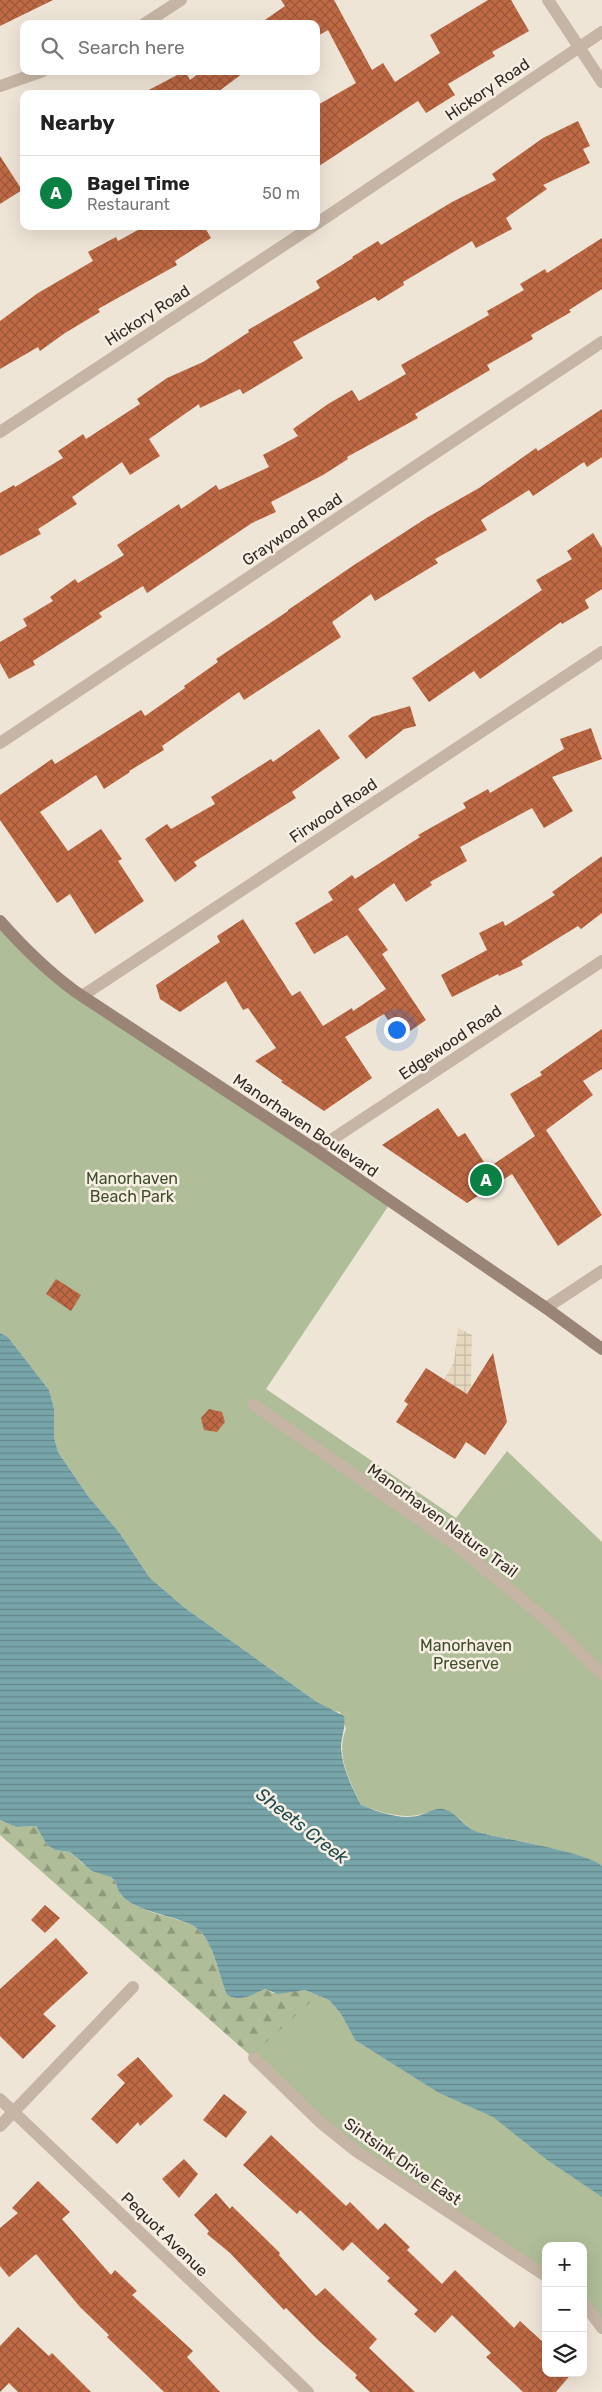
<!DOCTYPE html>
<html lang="en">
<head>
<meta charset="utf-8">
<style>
	:root { --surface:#fff; --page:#f6f6f6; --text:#222; --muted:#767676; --line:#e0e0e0; --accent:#0b8043 }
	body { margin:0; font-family:Rubik,sans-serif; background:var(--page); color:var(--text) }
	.controls { position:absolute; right:15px; bottom:15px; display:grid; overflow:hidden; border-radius:10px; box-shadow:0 5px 20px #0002 }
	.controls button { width:45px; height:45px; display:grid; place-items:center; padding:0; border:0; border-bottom:1px solid var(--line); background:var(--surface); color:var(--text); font:25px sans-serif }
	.you { position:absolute; left:396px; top:1029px; width:18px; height:18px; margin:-12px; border:4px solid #fff; border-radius:50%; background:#1a73e8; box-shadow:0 0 0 8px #1a73e833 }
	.badge { display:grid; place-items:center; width:32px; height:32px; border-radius:50%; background:var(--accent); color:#fff; font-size:16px; font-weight:700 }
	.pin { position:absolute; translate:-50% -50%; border:2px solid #fff; box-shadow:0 1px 5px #0006 }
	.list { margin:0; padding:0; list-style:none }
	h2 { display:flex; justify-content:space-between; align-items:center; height:65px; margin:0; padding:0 20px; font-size:21px }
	h2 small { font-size:16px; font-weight:400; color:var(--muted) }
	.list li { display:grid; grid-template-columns:32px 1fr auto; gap:15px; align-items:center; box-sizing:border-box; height:75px; padding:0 20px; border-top:1px solid var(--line) }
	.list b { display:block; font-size:19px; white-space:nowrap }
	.list p { margin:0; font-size:16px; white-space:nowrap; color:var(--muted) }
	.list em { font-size:16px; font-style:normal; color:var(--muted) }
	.icon { flex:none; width:28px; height:28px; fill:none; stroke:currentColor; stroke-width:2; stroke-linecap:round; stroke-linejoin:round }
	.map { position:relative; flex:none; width:602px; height:2392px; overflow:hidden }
	.search { position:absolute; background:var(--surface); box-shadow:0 5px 20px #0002; left:20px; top:20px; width:300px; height:55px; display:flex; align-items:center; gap:12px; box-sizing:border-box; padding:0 18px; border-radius:10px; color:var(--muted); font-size:19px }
	.panel { position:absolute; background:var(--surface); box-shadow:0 5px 20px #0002; left:20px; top:90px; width:300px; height:140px; border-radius:10px }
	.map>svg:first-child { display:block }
</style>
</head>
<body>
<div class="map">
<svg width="602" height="2392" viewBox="0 0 602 2392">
	<defs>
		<pattern id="forest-firs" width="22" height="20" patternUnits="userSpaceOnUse" patternTransform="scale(1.25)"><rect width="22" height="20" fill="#afbd98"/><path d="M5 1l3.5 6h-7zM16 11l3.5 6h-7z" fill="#8f9a7c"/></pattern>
		<pattern id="plaza-grid" width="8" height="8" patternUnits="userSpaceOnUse" patternTransform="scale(1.25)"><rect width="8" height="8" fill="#e6d7bf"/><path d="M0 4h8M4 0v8" fill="none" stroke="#c6b9a4"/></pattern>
		<pattern id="water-rules" width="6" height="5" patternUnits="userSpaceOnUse" patternTransform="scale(1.25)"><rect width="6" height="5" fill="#78a5aa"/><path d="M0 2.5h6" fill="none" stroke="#63878a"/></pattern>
		<pattern id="building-cross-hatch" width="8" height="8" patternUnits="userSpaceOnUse" patternTransform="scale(1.25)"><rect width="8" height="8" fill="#bf6945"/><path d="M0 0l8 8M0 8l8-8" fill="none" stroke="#9c5739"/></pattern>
	</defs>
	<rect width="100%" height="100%" fill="#efe5d7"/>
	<path fill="url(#forest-firs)" d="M0,1820L16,1827L36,1826L47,1845L55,1850L70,1852L83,1864L111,1877L116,1882C118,1912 174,1914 195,1927C213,1938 219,1976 227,1995C240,2003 253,1994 265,1989L273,1993L305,1990L329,2000L355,2040L439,2093L493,2117L547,2160L602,2197L583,2246H546L251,2056L0,1835Z"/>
	<g fill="#afbd98">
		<path d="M0,920L52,974L391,1202L266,1389L456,1518L507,1451L602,1542V1866C586,1852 501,1838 476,1832C468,1828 462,1820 455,1815C436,1805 423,1817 406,1816C390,1815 376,1811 361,1805C350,1781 335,1755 346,1729L340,1712L330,1710L317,1702L185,1608L150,1578L119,1532L88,1496L58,1452L54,1437V1408L49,1390L8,1337L0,1333Z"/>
		<polygon points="316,1997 329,2000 341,2014 355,2040 439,2093 493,2117 547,2160 602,2197 602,2328 583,2302 583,2246 546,2246 546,2276 356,2151 251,2056"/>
	</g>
	<polygon fill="url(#plaza-grid)" points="458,1328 472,1335 471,1388 467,1395 444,1380 454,1362"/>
	<path fill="url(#water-rules)" d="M0,1333L8,1337L49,1390L54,1408V1437L58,1452L88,1496L119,1532L150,1578L185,1608L317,1702L344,1716C346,1729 341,1736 341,1748C342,1768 352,1787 361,1805C379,1812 401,1821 421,1815C428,1813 434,1808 443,1809C458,1812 465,1830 481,1833C505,1839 587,1852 602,1866V2197L547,2160L493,2117L439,2093L355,2040L341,2014L329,2000L305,1990L278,1994L265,1989C253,1994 241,2003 227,1995C219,1976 213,1938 195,1927C174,1913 118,1912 116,1882L111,1877L92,1871L70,1852L55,1850L47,1845L36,1826L16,1827L0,1820Z"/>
	<g fill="url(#building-cross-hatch)">
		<polygon points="0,0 53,0 0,26"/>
		<polygon points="281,0 334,0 372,70 383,63 395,82 440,53 430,35 488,0 511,0 529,31 492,52 495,56 448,84 455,95 426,113 418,101 316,168 316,106 356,83 328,30 316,37 316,24 259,24 285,6"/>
		<polygon points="185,71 190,80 202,71 246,71 215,94 141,94"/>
		<polygon points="578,121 590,146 583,149 590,163 543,185 547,189 506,218 512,229 476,248 472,241 403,282 404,285 378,301 375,297 293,342 303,358 243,394 240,389 200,408 199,404 149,439 160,456 130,475 122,462 72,497 77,504 38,529 41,534 0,556 0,493 14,485 15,487 63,458 58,451 83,434 86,439 140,404 137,399 167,378 203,362 249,332 248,330 320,288 316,281 353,258 352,257 378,241 381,245 452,202 496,180 492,174 543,138"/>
		<polygon points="0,156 22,190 0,204"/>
		<polygon points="145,226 204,226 211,238 175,261 177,265 98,309 100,312 65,333 40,351 38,347 0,369 0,321 38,293 93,261 88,252 116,237 118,241"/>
		<polygon points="602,238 602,289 569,310 571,312 531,335 533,339 487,365 490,370 415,414 418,418 347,457 348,459 323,475 271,502 276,512 252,523 147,593 143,586 99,613 102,617 33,661 35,665 9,679 0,663 0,642 27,626 23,619 53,601 50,597 75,579 78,583 124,555 117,545 179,504 181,509 216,485 219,490 269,467 263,455 298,436 293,429 328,404 352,390 359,401 406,374 401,365 489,315 487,311 524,290 520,284 545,269 547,273"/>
		<polygon points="602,409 602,457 587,467 584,462 533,496 529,490 481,520 487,530 435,559 438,563 375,601 371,594 332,622 341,637 244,700 239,692 162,746 164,750 129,771 130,772 104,789 96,775 40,812 68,851 101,829 122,859 118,861 144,901 95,934 70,894 57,903 0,820 0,795 52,759 55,764 141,710 145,716 185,688 184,686 218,662 216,659 288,611 288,610 354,565 428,517 479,488 536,448 538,451"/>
		<polygon points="593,533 602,548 602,589 585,600 589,608 562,624 561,622 480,679 474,671 429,702 412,678 542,590 536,580 572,559 567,551"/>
		<polygon points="410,706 416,726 404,729 366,759 348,736 372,717"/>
		<polygon points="591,728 602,759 552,777 573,811 544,828 532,808 460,847 467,861 430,882 432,885 406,902 394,883 358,909 388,950 382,954 426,1020 400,1038 384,1014 345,1037 372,1078 324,1111 281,1082 283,1081 255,1061 276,1048 248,1008 243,1010 226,981 180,1012 160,999 156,985 220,942 217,936 243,919 292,996 300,991 323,1026 352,1008 353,1011 386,989 347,935 314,954 295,923 333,900 328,892 352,875 355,879 420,837 418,835 466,808 463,803 488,789 490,793 564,749 560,739"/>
		<polygon points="319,729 340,758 292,792 296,798 194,862 197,866 175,882 145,839 167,824 171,829 215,804 211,797 271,759 273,762"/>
		<polygon points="602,856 602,913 581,929 578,926 521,961 523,965 499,976 498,974 452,997 441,975 487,950 479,933 503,921 505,926 555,895 552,892"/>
		<polygon points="602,1029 602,1069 583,1081 593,1095 546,1130 602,1215 558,1246 512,1174 467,1203 382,1145 438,1108 458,1137 465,1133 488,1168 535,1136 510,1094 542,1075 540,1072"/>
		<polygon points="56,1279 81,1295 71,1311 46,1294"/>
		<polygon points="493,1353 507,1422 485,1455 466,1442 455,1459 396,1422 408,1404 404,1401 426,1368 467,1394"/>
		<polygon points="209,1409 222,1412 225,1422 217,1432 204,1430 201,1418"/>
		<polygon points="45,1905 60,1918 45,1933 31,1920"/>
		<polygon points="56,1938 88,1973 43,2014 56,2026 23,2059 0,2036 0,1989"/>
		<polygon points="138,2057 173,2096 140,2126 138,2122 117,2144 91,2119 125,2083 117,2075"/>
		<polygon points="224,2094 247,2112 226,2138 203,2120"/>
		<polygon points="271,2135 346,2206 350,2202 378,2230 385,2223 410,2247 407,2250 442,2284 455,2270 514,2328 520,2321 546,2345 546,2373 572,2373 556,2392 523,2392 486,2357 491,2353 452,2315 435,2333 414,2314 418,2310 387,2281 390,2278 352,2242 343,2251 300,2210 297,2214 243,2165"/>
		<polygon points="184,2159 198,2174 179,2198 162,2179"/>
		<polygon points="38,2181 70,2212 62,2219 111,2275 115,2270 137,2291 132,2295 193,2351 187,2357 220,2392 164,2392 107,2337 109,2335 80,2307 36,2254 9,2277 0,2266 0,2228 18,2213 12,2208"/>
		<polygon points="216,2193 230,2209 232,2206 280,2253 279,2255 316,2296 325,2288 377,2339 369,2348 415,2392 370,2392 355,2378 357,2375 318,2340 286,2308 284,2310 230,2253 207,2234 209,2231 194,2215"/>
		<polygon points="18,2327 49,2356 52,2353 91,2392 18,2392 9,2383 0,2392 0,2346"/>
	</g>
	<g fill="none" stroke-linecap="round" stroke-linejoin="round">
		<g stroke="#c6b5a4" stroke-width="12">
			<polyline points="548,0 602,82"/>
			<polyline points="144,24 181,0"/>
			<polyline points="0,86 43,71"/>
			<polyline points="316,224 602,32"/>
			<polyline points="0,432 313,226"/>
			<polyline points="0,743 602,342"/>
			<polyline points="82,996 602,652"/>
			<polyline points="316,1150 602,961"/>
			<polyline points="546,1308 602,1271"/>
			<polyline points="254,1405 457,1546 549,1622 602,1674"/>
			<polyline points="254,2058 320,2122 356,2151 546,2276"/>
			<polyline points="0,2099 308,2392"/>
			<polyline points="0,2126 133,1987"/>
			<polyline points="583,2302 602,2328"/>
		</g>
		<path stroke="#998476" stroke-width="12" d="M0,921C23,947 47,971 76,992L316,1150L546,1308L602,1349"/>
	</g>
	<g text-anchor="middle" stroke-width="5" stroke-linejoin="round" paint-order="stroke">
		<g font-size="16" fill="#322a25" stroke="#f7efe3">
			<text transform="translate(487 89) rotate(-34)" y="6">Hickory Road</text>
			<text transform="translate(147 315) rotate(-33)" y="6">Hickory Road</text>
			<text transform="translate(292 529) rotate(-34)" y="6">Graywood Road</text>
			<text transform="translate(333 810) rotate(-34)" y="6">Firwood Road</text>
			<text transform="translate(450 1042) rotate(-34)" y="6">Edgewood Road</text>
			<text transform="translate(306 1125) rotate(34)" y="6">Manorhaven Boulevard</text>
			<text transform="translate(443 1520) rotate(36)" y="6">Manorhaven Nature Trail</text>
			<text transform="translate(403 2161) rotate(35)" y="6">Sintsink Drive East</text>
			<text transform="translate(165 2234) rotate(44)" y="6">Pequot Avenue</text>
		</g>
		<g font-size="16" fill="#3f4e2b" stroke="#f7efe3">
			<text x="132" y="1184">Manorhaven<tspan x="132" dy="18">Beach Park</tspan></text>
			<text x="466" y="1651">Manorhaven<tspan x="466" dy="18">Preserve</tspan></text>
		</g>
		<g font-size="18" font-style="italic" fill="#1e4a50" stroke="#f7efe3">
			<text transform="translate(302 1826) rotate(38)" y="6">Sheets Creek</text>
		</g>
	</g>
</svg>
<div class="controls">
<button>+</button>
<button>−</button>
<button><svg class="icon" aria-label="layers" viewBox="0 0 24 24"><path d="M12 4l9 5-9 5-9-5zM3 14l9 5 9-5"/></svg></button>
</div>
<div class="you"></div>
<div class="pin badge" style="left:486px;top:1180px">A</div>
<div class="search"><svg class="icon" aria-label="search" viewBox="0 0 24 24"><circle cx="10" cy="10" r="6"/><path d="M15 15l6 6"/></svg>Search here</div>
<section class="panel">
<h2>Nearby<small></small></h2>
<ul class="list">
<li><span class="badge">A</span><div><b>Bagel Time</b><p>Restaurant</p></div><em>50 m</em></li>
</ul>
</section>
</div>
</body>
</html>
